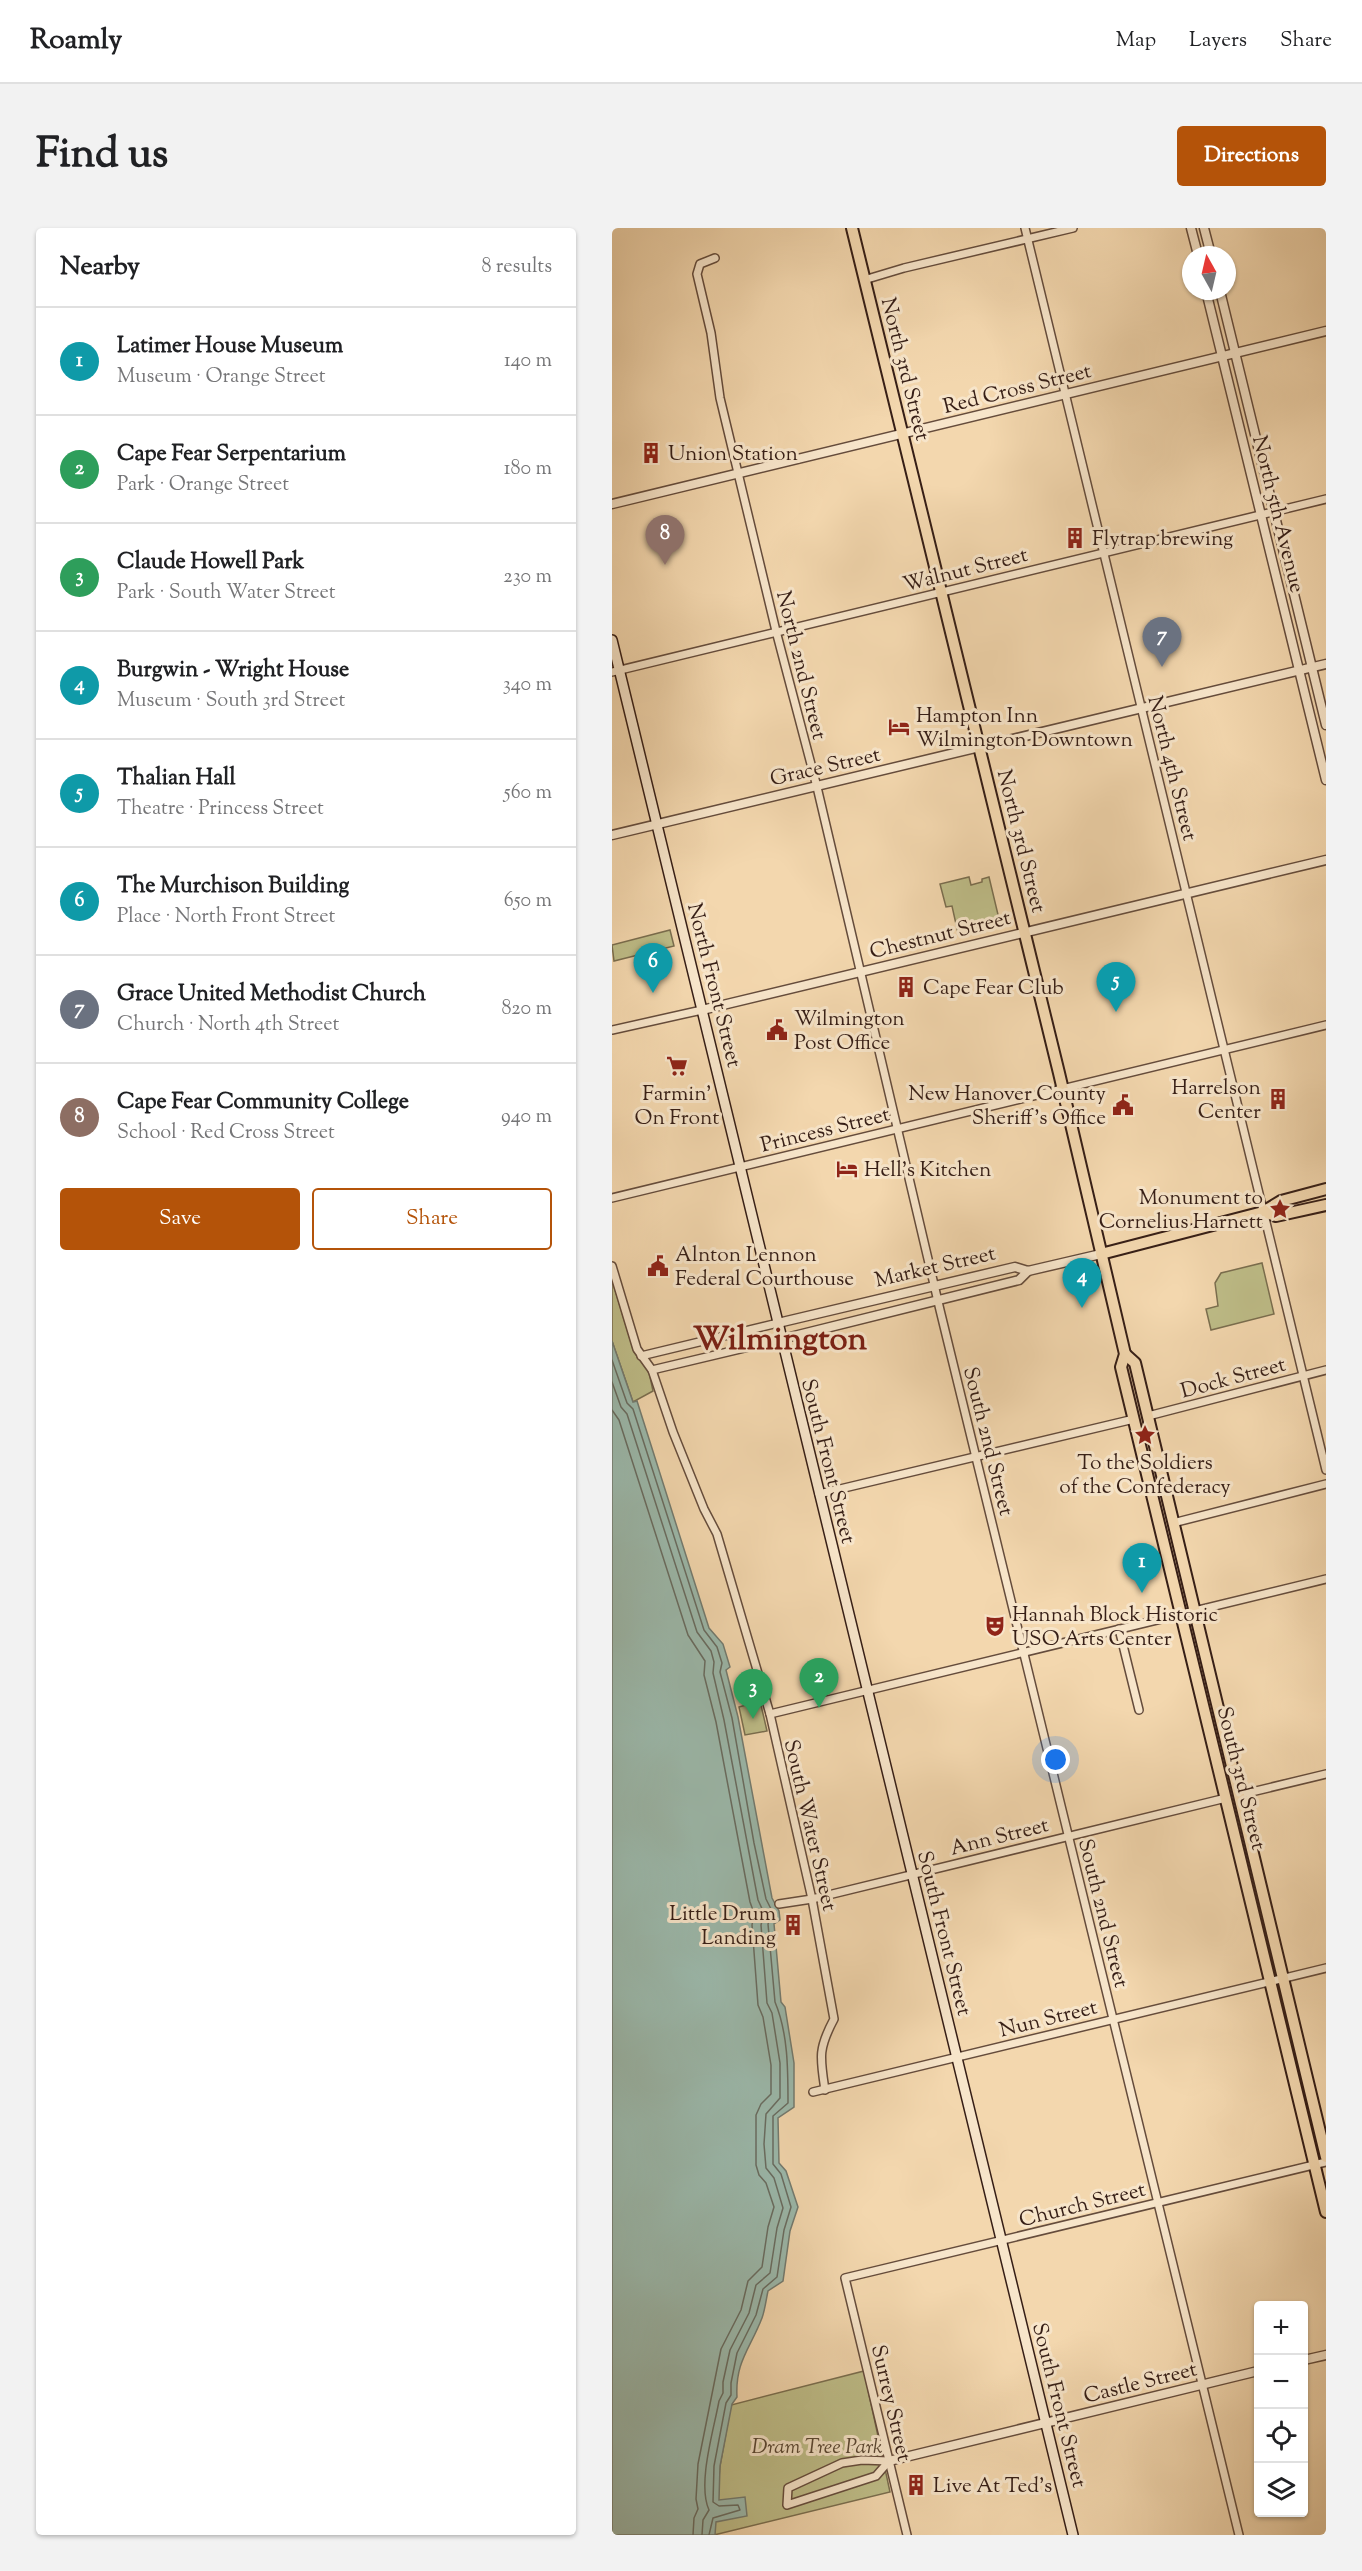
<!DOCTYPE html>
<html lang="en">
<head>
<meta charset="utf-8">
<style>
	:root { --surface:#fff; --page:#f2f2f2; --text:#202124; --muted:#757577; --line:#e0e0e0; --accent:#b45309 }
	body { margin:0; font-family:"Sorts Mill Goudy",serif; background:var(--page); color:var(--text) }
	.controls { position:absolute; right:18px; bottom:18px; display:grid; overflow:hidden; border-radius:6px; box-shadow:0 2px 4px #0004 }
	.controls button { width:54px; height:54px; display:grid; place-items:center; padding:0; border:0; border-bottom:2px solid var(--line); background:var(--surface); color:var(--text); font:30px sans-serif }
	.compass { position:absolute; left:570px; top:18px; width:54px; height:54px; border-radius:50%; background:var(--surface); box-shadow:0 2px 4px #0004; rotate:352deg }
	.you { position:absolute; left:444px; top:1532px; width:21px; height:21px; margin:-15px; border:4px solid #fff; border-radius:50%; background:#1a73e8; box-shadow:0 0 0 9px #1a73e833 }
	.badge { display:grid; place-items:center; width:39px; height:39px; border-radius:50%; background:var(--accent); color:#fff; font-size:20px; font-weight:700 }
	.pin { position:absolute; translate:-50% -50px; filter:drop-shadow(0 2px 3px #0008) }
	.pin::after { content:''; position:absolute; top:32px; width:21px; height:18px; background:inherit; clip-path:polygon(0 0,100% 0,50% 100%) }
	.list { margin:0; padding:0; list-style:none }
	h2 { display:flex; justify-content:space-between; align-items:center; height:78px; margin:0; padding:0 24px; font-size:26px }
	h2 small { font-size:20px; font-weight:400; color:var(--muted) }
	.list li { display:grid; grid-template-columns:39px 1fr auto; gap:18px; align-items:center; box-sizing:border-box; height:108px; padding:0 24px; border-top:2px solid var(--line) }
	.list b { display:block; font-size:22px; white-space:nowrap }
	.list p { margin:0; font-size:20px; white-space:nowrap; color:var(--muted) }
	.list em { font-size:20px; font-style:normal; color:var(--muted) }
	.actions { display:flex; gap:12px; padding:18px 24px }
	.actions a { flex:1; padding:14px 0; border:2px solid var(--accent); border-radius:6px; text-align:center; font-size:21px; color:var(--accent) }
	.actions .main { background:var(--accent); color:#fff }
	.icon { flex:none; width:33px; height:33px; fill:none; stroke:currentColor; stroke-width:2; stroke-linecap:round; stroke-linejoin:round }
	.map { position:relative; flex:none; width:714px; height:2307px; overflow:hidden; border-radius:6px }
	header { display:flex; align-items:center; gap:36px; box-sizing:border-box; height:84px; padding:0 30px; background:var(--surface); border-bottom:2px solid var(--line) }
	header strong { font-size:28px }
	nav { display:flex; gap:33px; margin-inline-start:auto; font-size:21px }
	.intro { display:flex; align-items:center; justify-content:space-between; box-sizing:border-box; height:144px; padding:0 36px }
	h1 { margin:0; font-size:42px }
	.button { padding:15px 27px; border-radius:6px; background:var(--accent); color:#fff; font-size:21px; font-weight:700 }
	main { display:flex; gap:36px; padding:0 36px }
	aside { flex:1; background:var(--surface); border-radius:6px; box-shadow:0 2px 4px #0004 }
	.map>svg:first-child { display:block }
</style>
</head>
<body>
<header>
<strong>Roamly</strong>
<nav><a>Map</a><a>Layers</a><a>Share</a></nav>
</header>
<div class="intro"><h1>Find us</h1><a class="button">Directions</a></div>
<main>
<aside>
<h2>Nearby<small>8 results</small></h2>
<ul class="list">
<li><span class="badge" style="background:#0f9aa8">1</span><div><b>Latimer House Museum</b><p>Museum · Orange Street</p></div><em>140 m</em></li>
<li><span class="badge" style="background:#2e9e5b">2</span><div><b>Cape Fear Serpentarium</b><p>Park · Orange Street</p></div><em>180 m</em></li>
<li><span class="badge" style="background:#2e9e5b">3</span><div><b>Claude Howell Park</b><p>Park · South Water Street</p></div><em>230 m</em></li>
<li><span class="badge" style="background:#0f9aa8">4</span><div><b>Burgwin - Wright House</b><p>Museum · South 3rd Street</p></div><em>340 m</em></li>
<li><span class="badge" style="background:#0f9aa8">5</span><div><b>Thalian Hall</b><p>Theatre · Princess Street</p></div><em>560 m</em></li>
<li><span class="badge" style="background:#0f9aa8">6</span><div><b>The Murchison Building</b><p>Place · North Front Street</p></div><em>650 m</em></li>
<li><span class="badge" style="background:#6b7280">7</span><div><b>Grace United Methodist Church</b><p>Church · North 4th Street</p></div><em>820 m</em></li>
<li><span class="badge" style="background:#8d6e63">8</span><div><b>Cape Fear Community College</b><p>School · Red Cross Street</p></div><em>940 m</em></li>
</ul>
<div class="actions"><a class="main">Save</a><a>Share</a></div>
</aside>
<div class="map">
<svg width="714" height="2307" viewBox="0 0 714 2307">
	<rect width="100%" height="100%" fill="#f3d7ae"/>
	<filter id="stains"><feTurbulence type="fractalNoise" baseFrequency=".00333" numOctaves="4"/><feColorMatrix values="0 0 0 0 .2 0 0 0 0 .09 0 0 0 0 .02 0 0 0 .5 -.17"/></filter>
	<radialGradient id="worn" r=".72"><stop offset=".6" stop-color="#630" stop-opacity="0"/><stop offset="1" stop-color="#630" stop-opacity=".3"/></radialGradient>
	<g fill="#bebd88" stroke="#7a6e4f" stroke-width="1.5">
		<polygon points="357,649 359,657 370,654 370,651 377,649 388,695 346,705 340,678 334,679 328,656"/>
		<polygon points="58,702 62,718 2,733 0,717"/>
		<polygon points="650,1035 662,1086 599,1102 594,1081 606,1078 603,1055 609,1045"/>
		<polygon points="0,1052 22,1124 37,1144 41,1163 21,1174 0,1113"/>
		<polygon points="148,1473 155,1503 133,1507 127,1479"/>
		<polygon points="252,2143 278,2264 102,2307 108,2238 119,2177"/>
	</g>
	<path fill="#9bb9ac" stroke="#737b70" stroke-width="1.5" d="M0,1113L21,1174L25,1173L97,1400L111,1416L118,1439L114,1442L126,1489L160,1670L167,1683L168,1692L162,1696L169,1774L173,1779L182,1835V1879L166,1890L167,1935L174,1943L186,1979L178,2003L171,2053L156,2063C154,2072 153,2082 150,2090C138,2121 123,2134 125,2169L120,2176L108,2238L107,2272L133,2269L135,2288L104,2294L103,2307H0Z"/>
	<g fill="none" stroke-linecap="round" stroke-linejoin="round">
		<g stroke="#686c61" stroke-width="1.5">
			<path d="M0,1132L15,1175L21,1181L92,1402L105,1419L110,1435L108,1444L120,1490L142,1615L154,1671L161,1685L156,1696L163,1774C176,1805 176,1841 176,1875L161,1888V1936L169,1946L179,1979L172,2002L165,2049L151,2061L144,2087L125,2125L119,2155V2167L114,2175L102,2238L101,2274L107,2278L126,2277L128,2282L101,2290L97,2307"/>
			<path d="M0,1154L9,1179L15,1186L85,1404L99,1423L102,1434L101,1445L112,1492L146,1672L152,1685L149,1697L155,1775L160,1785L168,1835V1870L154,1886L152,1916L154,1940L162,1950L171,1980L165,2000L158,2045L144,2057L137,2085L118,2122L111,2154V2165L107,2173C102,2201 85,2256 97,2282L91,2292L90,2307"/>
			<polyline points="0,1182 7,1192 76,1407 93,1433 92,1447 104,1494 138,1674 142,1685 140,1697 146,1777 151,1789 159,1837 159,1866 149,1876 144,1887 144,1937 147,1947 154,1955 162,1979 156,1999 150,2039 136,2053 129,2082 109,2121 86,2236 84,2271 86,2281 82,2290 81,2307"/>
		</g>
		<defs>
			<g id="minor">
				<polyline points="413,0 714,1242"/>
				<polyline points="103,30 88,36 85,46 99,105 108,170 164,403 205,559 328,1082 627,2307"/>
				<polyline points="252,52 292,40 461,0"/>
				<polyline points="0,444 714,271"/>
				<polyline points="0,802 90,782"/>
				<polyline points="0,970 714,797"/>
				<path d="M0,1038L25,1121L40,1142L61,1204L92,1281L105,1306L158,1486L200,1671L222,1791C206,1821 208,1829 213,1862"/>
				<polyline points="29,1128 166,1095"/>
				<polyline points="40,1142 170,1111"/>
				<polyline points="536,1188 714,1142"/>
				<polyline points="207,1266 522,1191"/>
				<polyline points="561,1295 714,1256"/>
				<polyline points="507,1401 527,1482"/>
				<polyline points="158,1486 714,1351"/>
				<polyline points="627,1567 714,1546"/>
				<polyline points="167,1676 200,1671 614,1570"/>
				<polyline points="201,1864 714,1740"/>
				<polygon points="250,2232 277,2233 264,2248 175,2277 176,2260 230,2235"/>
				<polyline points="295,2307 233,2050 714,1934"/>
			</g>
			<g id="tertiary">
				<polyline points="579,0 586,27"/>
				<polyline points="592,0 599,27"/>
				<polyline points="594,63 714,552"/>
				<polyline points="608,63 714,497"/>
				<polyline points="0,276 714,103"/>
				<polyline points="0,607 714,436"/>
				<polyline points="90,782 714,632"/>
				<polyline points="166,1095 403,1039 416,1043 489,1026"/>
				<polyline points="170,1111 407,1052 416,1043"/>
				<polyline points="692,2132 714,2127"/>
				<polyline points="277,2233 646,2143"/>
			</g>
			<polyline id="secondary" points="0,412 461,2307"/>
			<g id="primary">
				<polyline points="240,0 447,845 513,1126 509,1139 714,1984"/>
				<polyline points="651,984 664,988 714,977"/>
				<polyline points="489,1026 651,984 669,973 714,961"/>
				<polyline points="513,1126 523,1135 714,1929"/>
			</g>
		</defs>
		<use href="#minor" stroke="#654c3c" stroke-width="10"/>
		<use href="#tertiary" stroke="#654c3c" stroke-width="11"/>
		<use href="#secondary" stroke="#361e16" stroke-width="12"/>
		<use href="#primary" stroke="#361e16" stroke-width="14"/>
		<use href="#minor" stroke="#f7e5ca" stroke-width="7"/>
		<use href="#tertiary" stroke="#f7e5ca" stroke-width="8"/>
		<use href="#secondary" stroke="#f7e5ca" stroke-width="9"/>
		<use href="#primary" stroke="#f3d7ae" stroke-width="10"/>
	</g>
	<defs>
		<symbol id="building-bare" viewBox="-9 -9 18 18"><path d="M-4-6H4V6H1V3H-1V6H-4ZM-2.5-4.3h1.7v1.8h-1.7ZM.8-4.3h1.7v1.8H.8ZM-2.5-1h1.7V.8h-1.7ZM.8-1h1.7V.8H.8Z" fill="#8f2418" stroke="#f7e5ca" stroke-width="2.5" paint-order="stroke"/></symbol>
		<symbol id="hotel-bare" viewBox="-9 -9 18 18"><path d="M-6-4.5h1.5V1H6V5H4.5V3h-9V5H-6ZM-4 0a1.8 1.8 0 1 1 3.6 0ZM.5 0V-2.5h3Q6-2.5 6 0Z" fill="#8f2418" stroke="#f7e5ca" stroke-width="2.5" paint-order="stroke"/></symbol>
		<symbol id="civic-bare" viewBox="-9 -9 18 18"><path d="M-.6-6.5H3V-4.5H.6V-3L4-1V1h2V6H-6V1h2V-1L-.6-3ZM-1.2 2.5V6h2.4V2.5Z" fill="#8f2418" stroke="#f7e5ca" stroke-width="2.5" paint-order="stroke"/></symbol>
		<symbol id="supermarket-bare" viewBox="-9 -9 18 18"><path d="M-6-5.5h2.5l.6 2H6L4.5 2H-2.5L-4.4-4H-6ZM-1.5 3.2a1.3 1.3 0 1 0 .1 0ZM3 3.2a1.3 1.3 0 1 0 .1 0Z" fill="#8f2418" stroke="#f7e5ca" stroke-width="2.5" paint-order="stroke"/></symbol>
		<symbol id="sight-bare" viewBox="-9 -9 18 18"><path d="M0-6L1.8-2.2L6-1.7L2.9 1.2L3.7 5.4L0 3.3L-3.7 5.4L-2.9 1.2L-6-1.7L-1.8-2.2Z" fill="#8f2418" stroke="#f7e5ca" stroke-width="2.5" paint-order="stroke"/></symbol>
		<symbol id="theatre-bare" viewBox="-9 -9 18 18"><path d="M-5-5.5Q0-4 5-5.5V0Q5 5 0 6Q-5 5-5 0ZM-3.3-2.5H-1v1.5H-3.3ZM1-2.5H3.3v1.5H1ZM-2.8 1Q0 5.5 2.8 1Z" fill="#8f2418" stroke="#f7e5ca" stroke-width="2.5" paint-order="stroke"/></symbol>
	</defs>
	<g fill-rule="evenodd">
		<use href="#building-bare" x="24" y="210" width="30" height="30"/>
		<use href="#building-bare" x="448" y="295" width="30" height="30"/>
		<use href="#hotel-bare" x="272" y="484" width="30" height="30"/>
		<use href="#building-bare" x="279" y="744" width="30" height="30"/>
		<use href="#civic-bare" x="150" y="787" width="30" height="30"/>
		<use href="#supermarket-bare" x="50" y="823" width="30" height="30"/>
		<use href="#building-bare" x="651" y="856" width="30" height="30"/>
		<use href="#civic-bare" x="496" y="862" width="30" height="30"/>
		<use href="#hotel-bare" x="220" y="926" width="30" height="30"/>
		<use href="#sight-bare" x="653" y="966" width="30" height="30"/>
		<use href="#civic-bare" x="31" y="1023" width="30" height="30"/>
		<use href="#sight-bare" x="518" y="1192" width="30" height="30"/>
		<use href="#theatre-bare" x="368" y="1383" width="30" height="30"/>
		<use href="#building-bare" x="166" y="1682" width="30" height="30"/>
		<use href="#building-bare" x="289" y="2242" width="30" height="30"/>
	</g>
	<g text-anchor="middle" stroke-width="6" stroke-linejoin="round" paint-order="stroke">
		<g font-size="21" fill="#361e16" stroke="#f7e5ca">
			<text transform="translate(294 141) rotate(76)" y="7">North 3rd Street</text>
			<text transform="translate(405 160) rotate(-14)" y="7">Red Cross Street</text>
			<text transform="translate(667 286) rotate(76)" y="7">North 5th Avenue</text>
			<text transform="translate(353 341) rotate(-14)" y="7">Walnut Street</text>
			<text transform="translate(190 437) rotate(76)" y="7">North 2nd Street</text>
			<text transform="translate(213 538) rotate(-13)" y="7">Grace Street</text>
			<text transform="translate(561 540) rotate(76)" y="7">North 4th Street</text>
			<text transform="translate(410 613) rotate(76)" y="7">North 3rd Street</text>
			<text transform="translate(328 706) rotate(-14)" y="7">Chestnut Street</text>
			<text transform="translate(103 757) rotate(76)" y="7">North Front Street</text>
			<text transform="translate(213 901) rotate(-14)" y="7">Princess Street</text>
			<text transform="translate(323 1038) rotate(-13)" y="7">Market Street</text>
			<text transform="translate(621 1149) rotate(-15)" y="7">Dock Street</text>
			<text transform="translate(377 1213) rotate(76)" y="7">South 2nd Street</text>
			<text transform="translate(217 1233) rotate(76)" y="7">South Front Street</text>
			<text transform="translate(630 1550) rotate(76)" y="7">South 3rd Street</text>
			<text transform="translate(199 1597) rotate(77)" y="7">South Water Street</text>
			<text transform="translate(387 1608) rotate(-14)" y="7">Ann Street</text>
			<text transform="translate(492 1685) rotate(76)" y="7">South 2nd Street</text>
			<text transform="translate(333 1705) rotate(76)" y="7">South Front Street</text>
			<text transform="translate(436 1790) rotate(-14)" y="7">Nun Street</text>
			<text transform="translate(470 1976) rotate(-14)" y="7">Church Street</text>
			<text transform="translate(528 2154) rotate(-14)" y="7">Castle Street</text>
			<text transform="translate(280 2175) rotate(77)" y="7">Surrey Street</text>
			<text transform="translate(448 2177) rotate(76)" y="7">South Front Street</text>
		</g>
		<g font-size="21" fill="#361e16" stroke="#f7e5ca" text-anchor="start">
			<text x="56" y="232">Union Station</text>
			<text x="480" y="317">Flytrap brewing</text>
			<text x="304" y="494">Hampton Inn<tspan x="304" dy="24">Wilmington Downtown</tspan></text>
			<text x="311" y="766">Cape Fear Club</text>
			<text x="182" y="797">Wilmington<tspan x="182" dy="24">Post Office</tspan></text>
			<text x="649" y="866" text-anchor="end">Harrelson<tspan x="649" dy="24">Center</tspan></text>
			<text x="65" y="872" text-anchor="middle">Farmin'<tspan x="65" dy="24">On Front</tspan></text>
			<text x="494" y="872" text-anchor="end">New Hanover County<tspan x="494" dy="24">Sheriff's Office</tspan></text>
			<text x="252" y="948">Hell's Kitchen</text>
			<text x="651" y="976" text-anchor="end">Monument to<tspan x="651" dy="24">Cornelius Harnett</tspan></text>
			<text x="63" y="1033">Alnton Lennon<tspan x="63" dy="24">Federal Courthouse</tspan></text>
			<text x="533" y="1241" text-anchor="middle">To the Soldiers<tspan x="533" dy="24">of the Confederacy</tspan></text>
			<text x="400" y="1393">Hannah Block Historic<tspan x="400" dy="24">USO Arts Center</tspan></text>
			<text x="164" y="1692" text-anchor="end">Little Drum<tspan x="164" dy="24">Landing</tspan></text>
			<text x="321" y="2264">Live At Ted's</text>
		</g>
		<g font-size="21" font-style="italic" fill="#584632" stroke="#f7e5ca">
			<text x="205" y="2225">Dram Tree Park</text>
		</g>
		<g font-size="33" font-weight="bold" fill="#7a1f14" stroke="#f7e5ca">
			<text x="168" y="1121">Wilmington</text>
		</g>
	</g>
	<rect width="100%" height="100%" filter="url(#stains)"/>
	<rect width="100%" height="100%" fill="url(#worn)"/>
</svg>
<div class="controls">
<button>+</button>
<button>−</button>
<button><svg class="icon" aria-label="locate" viewBox="0 0 24 24"><circle cx="12" cy="12" r="6"/><path d="M12 2v4M12 18v4M2 12h4M18 12h4"/></svg></button>
<button><svg class="icon" aria-label="layers" viewBox="0 0 24 24"><path d="M12 4l9 5-9 5-9-5zM3 14l9 5 9-5"/></svg></button>
</div>
<svg class="compass" viewBox="-18 -18 36 36"><path d="M0-13l5 13h-10z" fill="#e53935"/><path d="M0 13l5-13h-10z" fill="#757577"/></svg>
<div class="you"></div>
<div class="pin badge" style="left:530px;top:1365px;background:#0f9aa8">1</div>
<div class="pin badge" style="left:207px;top:1480px;background:#2e9e5b">2</div>
<div class="pin badge" style="left:141px;top:1491px;background:#2e9e5b">3</div>
<div class="pin badge" style="left:470px;top:1080px;background:#0f9aa8">4</div>
<div class="pin badge" style="left:504px;top:784px;background:#0f9aa8">5</div>
<div class="pin badge" style="left:41px;top:765px;background:#0f9aa8">6</div>
<div class="pin badge" style="left:550px;top:439px;background:#6b7280">7</div>
<div class="pin badge" style="left:53px;top:337px;background:#8d6e63">8</div>
</div>
</main>
</body>
</html>
